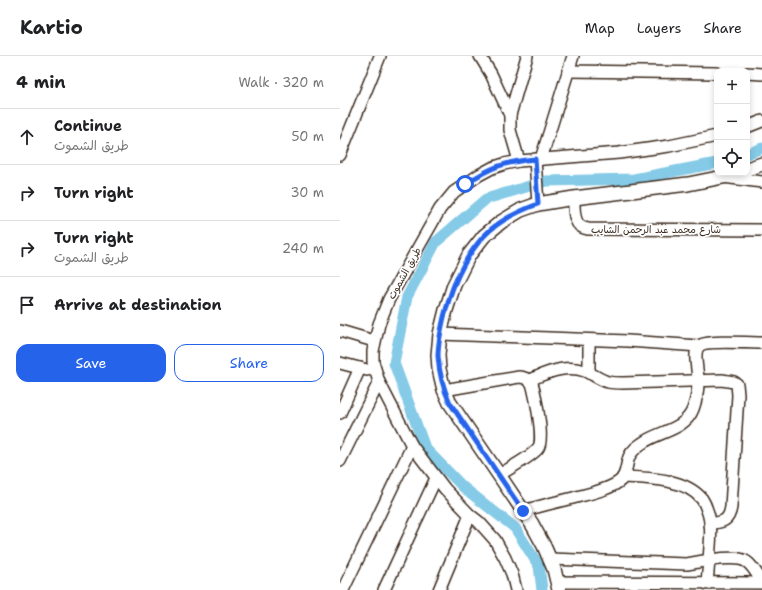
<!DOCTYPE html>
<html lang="en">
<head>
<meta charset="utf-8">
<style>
	:root { --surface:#fff; --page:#f2f2f2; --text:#202124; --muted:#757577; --line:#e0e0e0; --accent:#2563eb }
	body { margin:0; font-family:"Shantell Sans","Playpen Sans Arabic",sans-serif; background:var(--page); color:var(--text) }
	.controls { position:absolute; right:12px; top:12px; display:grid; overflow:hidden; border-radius:8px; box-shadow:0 2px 6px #0003 }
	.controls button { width:36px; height:36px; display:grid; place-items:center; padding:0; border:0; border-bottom:1px solid var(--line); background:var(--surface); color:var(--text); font:20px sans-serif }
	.stop { position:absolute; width:12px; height:12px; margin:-9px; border:3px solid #2563eb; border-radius:50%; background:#fff }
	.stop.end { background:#2563eb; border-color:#fff; box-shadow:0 1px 4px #0008 }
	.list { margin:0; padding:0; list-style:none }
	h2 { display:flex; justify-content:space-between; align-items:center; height:52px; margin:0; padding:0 16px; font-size:17px }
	h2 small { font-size:13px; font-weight:400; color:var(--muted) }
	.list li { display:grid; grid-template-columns:26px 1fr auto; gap:12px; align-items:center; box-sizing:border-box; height:56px; padding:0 16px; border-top:1px solid var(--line) }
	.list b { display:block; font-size:15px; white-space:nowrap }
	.list p { margin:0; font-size:13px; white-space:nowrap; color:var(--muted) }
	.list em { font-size:13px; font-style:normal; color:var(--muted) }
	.actions { display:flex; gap:8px; padding:12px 16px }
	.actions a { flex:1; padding:9px 0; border:1px solid var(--accent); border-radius:12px; text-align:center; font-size:14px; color:var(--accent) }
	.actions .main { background:var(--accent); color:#fff }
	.icon { flex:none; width:22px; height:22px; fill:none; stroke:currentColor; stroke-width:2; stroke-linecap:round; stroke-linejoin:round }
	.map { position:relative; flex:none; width:422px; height:534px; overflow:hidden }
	header { display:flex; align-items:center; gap:24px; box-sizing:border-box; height:56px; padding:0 20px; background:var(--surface); border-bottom:1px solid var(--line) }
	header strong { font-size:19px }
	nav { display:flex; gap:22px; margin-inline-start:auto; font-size:14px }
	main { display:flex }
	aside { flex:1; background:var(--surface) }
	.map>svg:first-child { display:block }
</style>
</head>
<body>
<header>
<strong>Kartio</strong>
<nav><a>Map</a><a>Layers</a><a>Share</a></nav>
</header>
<main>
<aside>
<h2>4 min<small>Walk · 320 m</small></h2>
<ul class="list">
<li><svg class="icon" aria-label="ahead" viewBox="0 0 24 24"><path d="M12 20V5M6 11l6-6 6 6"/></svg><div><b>Continue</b><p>طريق الشموت</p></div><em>50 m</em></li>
<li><svg class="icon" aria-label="right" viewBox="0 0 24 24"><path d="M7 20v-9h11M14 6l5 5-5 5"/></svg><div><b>Turn right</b></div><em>30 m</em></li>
<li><svg class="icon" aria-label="right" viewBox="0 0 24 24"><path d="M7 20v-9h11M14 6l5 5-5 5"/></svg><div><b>Turn right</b><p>طريق الشموت</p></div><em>240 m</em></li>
<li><svg class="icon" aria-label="arrive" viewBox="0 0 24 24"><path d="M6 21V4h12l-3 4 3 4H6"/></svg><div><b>Arrive at destination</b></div></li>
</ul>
<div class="actions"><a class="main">Save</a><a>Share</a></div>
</aside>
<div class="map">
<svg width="422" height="534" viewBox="0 0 422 534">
	<rect width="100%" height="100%" fill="#fff"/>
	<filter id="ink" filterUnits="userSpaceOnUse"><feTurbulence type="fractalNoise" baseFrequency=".025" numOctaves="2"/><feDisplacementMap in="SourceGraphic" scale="8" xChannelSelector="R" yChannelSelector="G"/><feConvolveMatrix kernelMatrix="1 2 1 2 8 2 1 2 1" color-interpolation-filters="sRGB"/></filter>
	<g filter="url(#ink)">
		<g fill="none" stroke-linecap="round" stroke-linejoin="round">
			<g stroke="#85cae6" stroke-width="11">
				<polyline points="407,98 422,92"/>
				<polyline points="202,534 199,510 175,472 123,431 85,392 54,307 67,241 96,186 146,143 206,125 294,123 377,107"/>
			</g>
			<defs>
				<g id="minor">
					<polyline points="140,0 151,18 170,59 170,74 179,105"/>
					<polyline points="228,15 377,17"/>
					<polyline points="407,17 422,18"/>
					<polyline points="170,59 187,0"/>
					<polyline points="407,71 422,65"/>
					<polyline points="0,99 40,0"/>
					<polyline points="195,103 198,148"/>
					<polyline points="201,103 233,0"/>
					<polyline points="383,121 422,126"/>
					<path d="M234,142C234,151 233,167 242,171C242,172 248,173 248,173L422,174"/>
					<polyline points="0,275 34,285"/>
					<polyline points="100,278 288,285 359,290"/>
					<polyline points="0,307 27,314"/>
					<polyline points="249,317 249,284"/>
					<path d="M189,324C207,317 226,308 245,315C253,318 260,324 268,326C273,327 278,327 283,327L382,324L394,326L397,328L398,339L391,451C389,465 383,466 370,468"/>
					<path d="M104,334L179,321C184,321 188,323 192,327C195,338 205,384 198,392C193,400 168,413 159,419"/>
					<polyline points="0,357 20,312"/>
					<polyline points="0,405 39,326"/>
					<path d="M183,455C200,450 216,446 233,442C247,438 270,434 281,424C287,418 286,408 289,401C292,394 298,390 304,386C320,375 345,374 353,353C356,345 358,335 358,326C359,317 352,297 359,290C365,284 411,287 422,287"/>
					<path d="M210,503L347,508L369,504C370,488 373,469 367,454C366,451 364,446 362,443C345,422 308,422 283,421"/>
					<polyline points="217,526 422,527"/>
					<path d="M367,528L369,504C379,503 399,500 407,506C413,510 418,520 422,526"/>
					<polyline points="3,534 72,390"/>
					<polyline points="44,534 96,422"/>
					<polyline points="99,534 130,459"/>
					<polyline points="176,534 172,518 165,502 155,484 139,466 130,459 105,433 72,390 39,326 33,306 33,295 39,268 49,243 100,153 114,136 139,119 152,112 164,108 179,105 279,97 329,90 377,80"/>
				</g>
				<g id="tertiary">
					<polyline points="407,113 422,108"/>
					<polyline points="219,534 214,513 204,490 192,468 159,419 110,347 104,334 99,313 98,299 100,278 106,254 114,229 129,199 144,180 161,166 181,154 198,148 234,142 348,128 383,121 395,117"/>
				</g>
			</defs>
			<use href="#minor" stroke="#3b2a1e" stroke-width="14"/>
			<use href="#tertiary" stroke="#3b2a1e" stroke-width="16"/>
			<use href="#minor" stroke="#fff" stroke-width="11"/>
			<use href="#tertiary" stroke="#fff" stroke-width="13"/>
		</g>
	</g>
	<g fill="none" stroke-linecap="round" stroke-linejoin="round" filter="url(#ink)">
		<path stroke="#2563eb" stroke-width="5" d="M125,128C151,111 164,106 195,103L198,148C179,155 159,164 144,180C131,194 121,212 114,229C110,239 107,250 104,261C101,274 98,287 98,300C99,316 103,332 110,347L183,455"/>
	</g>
	<g text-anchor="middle" stroke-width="3.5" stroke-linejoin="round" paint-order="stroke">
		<g font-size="10" fill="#3b2a1e" stroke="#fff">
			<text x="316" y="177">شارع محمد عبد الرحمن الشايب</text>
			<text transform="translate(64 217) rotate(-61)" y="4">طريق الشموت</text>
		</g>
	</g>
</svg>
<div class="controls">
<button>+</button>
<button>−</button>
<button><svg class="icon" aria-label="locate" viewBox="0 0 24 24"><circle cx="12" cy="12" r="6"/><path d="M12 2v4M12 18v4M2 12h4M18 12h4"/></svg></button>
</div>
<div class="stop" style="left:125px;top:128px"></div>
<div class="stop end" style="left:183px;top:455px"></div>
</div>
</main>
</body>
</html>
